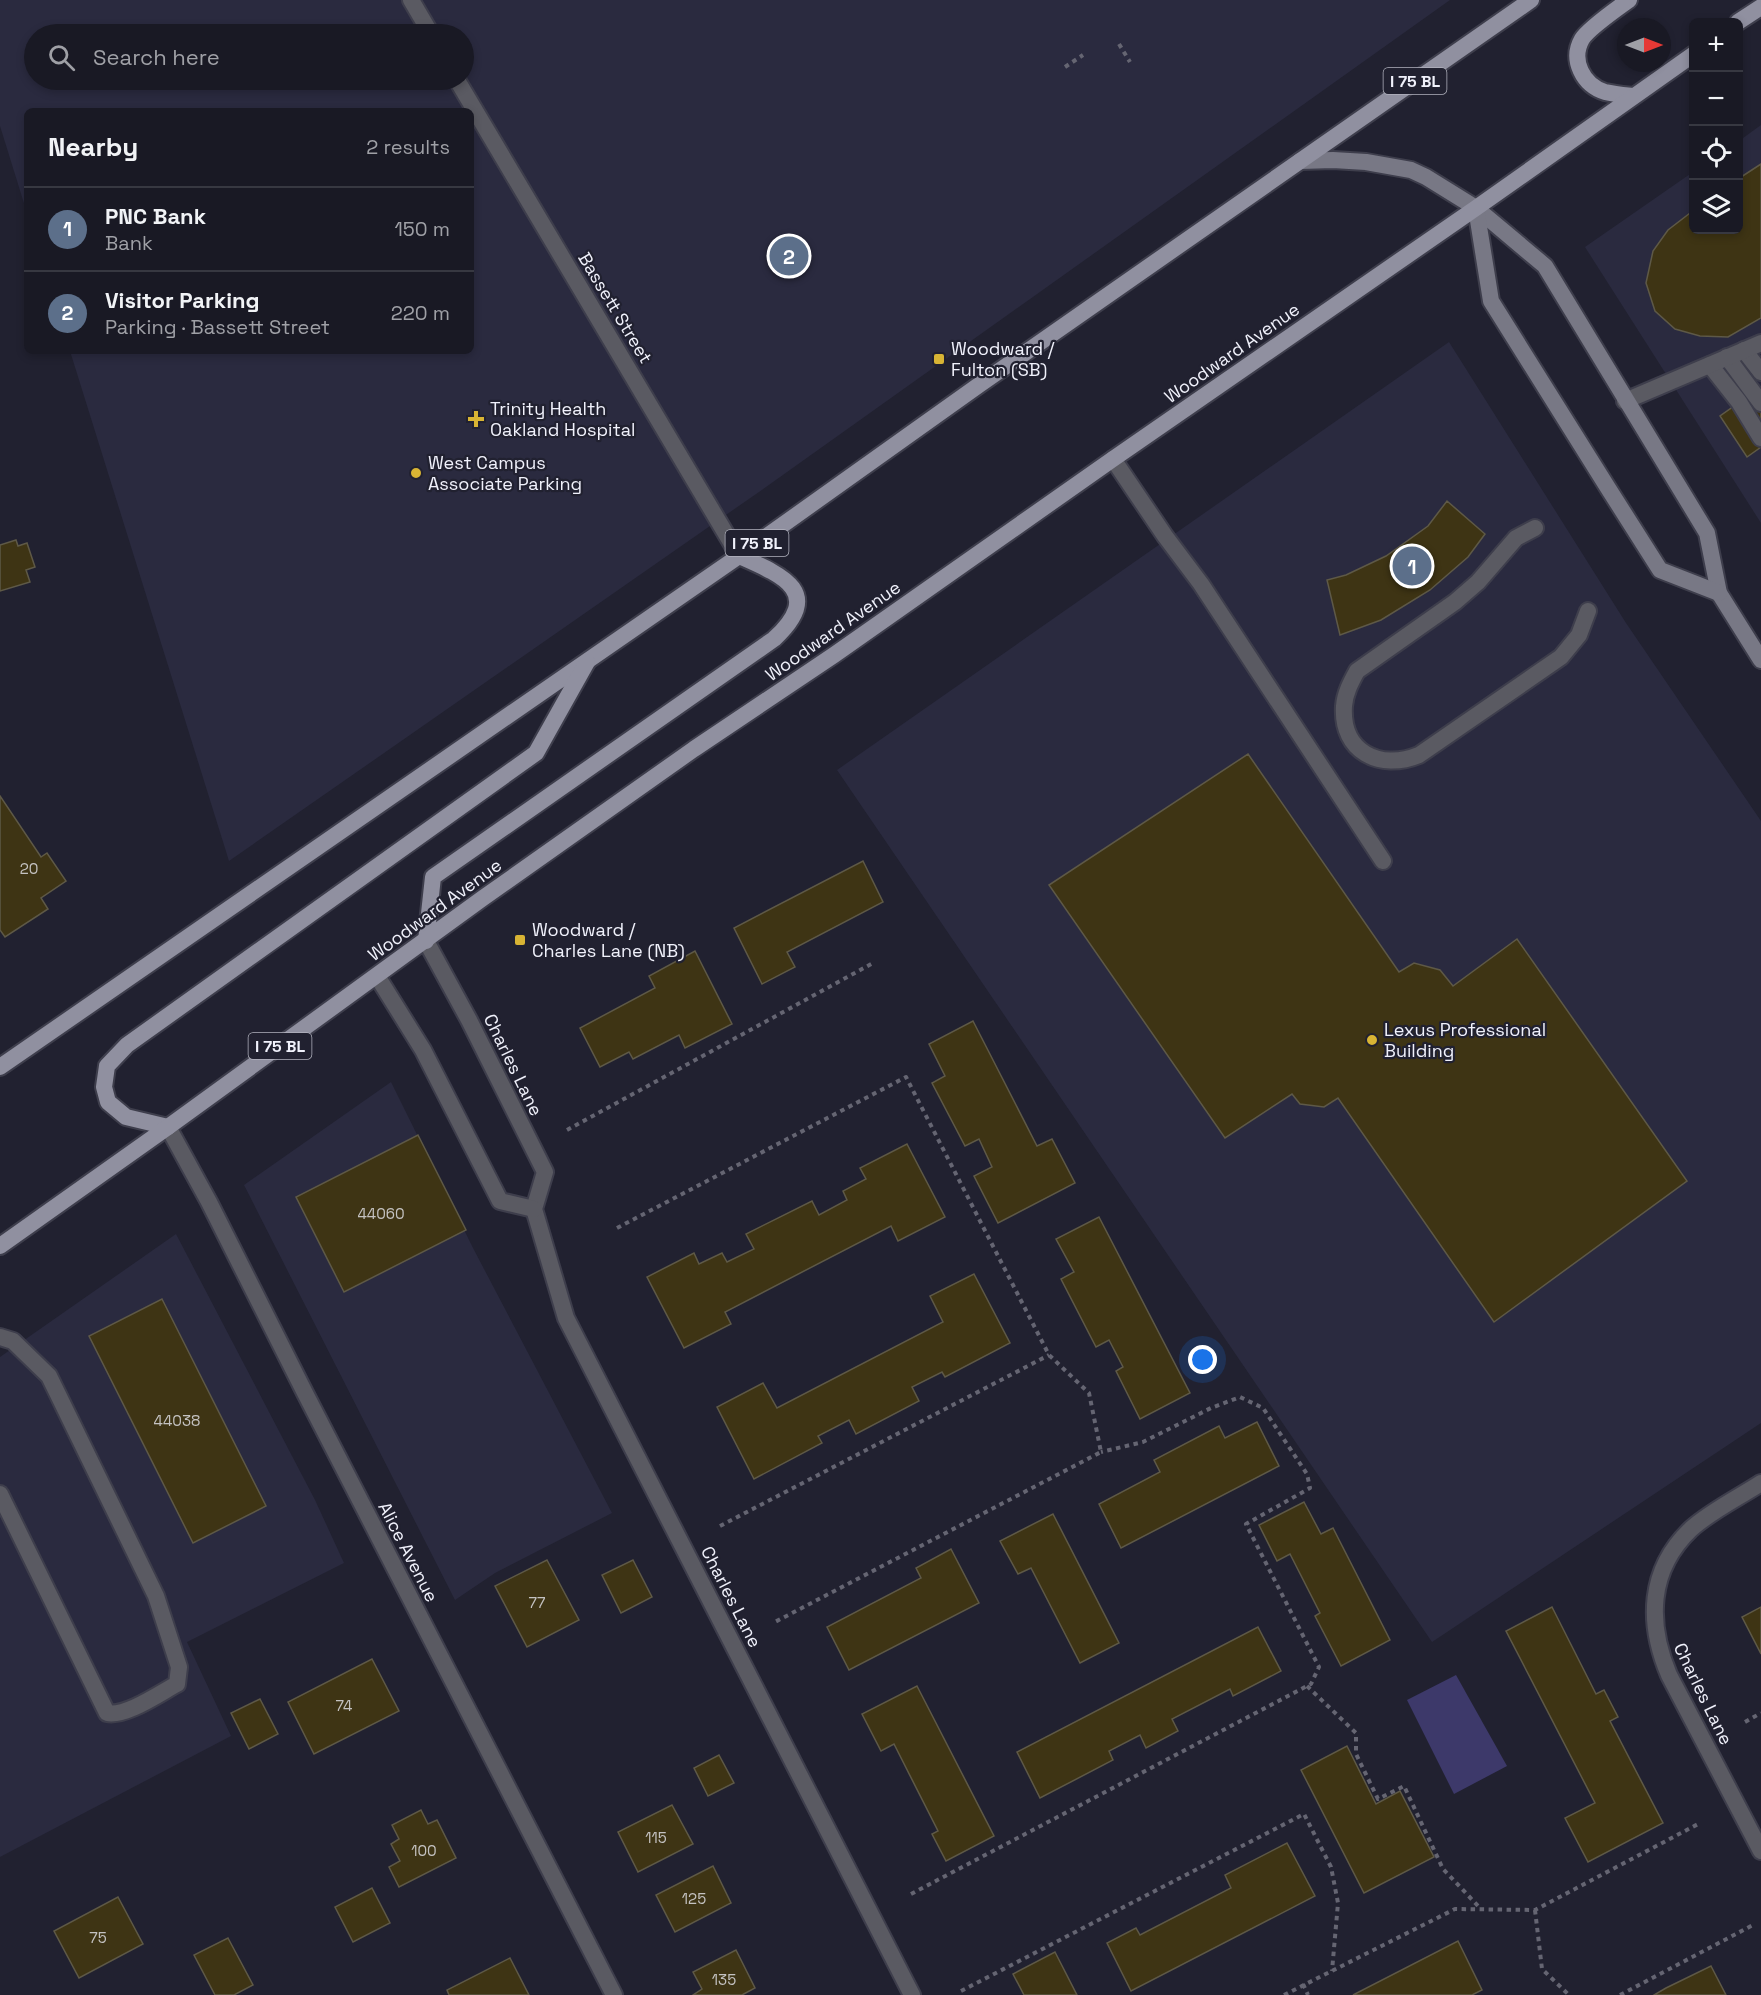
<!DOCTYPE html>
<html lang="en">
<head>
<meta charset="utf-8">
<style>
	:root { --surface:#191924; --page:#22222c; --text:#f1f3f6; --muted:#9fa0a6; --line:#373841; --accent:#2563eb }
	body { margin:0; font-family:"Space Grotesk",sans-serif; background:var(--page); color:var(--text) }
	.controls { position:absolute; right:18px; top:18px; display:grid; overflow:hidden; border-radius:9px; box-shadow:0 3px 9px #0003 }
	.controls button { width:54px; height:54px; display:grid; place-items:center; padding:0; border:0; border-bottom:2px solid var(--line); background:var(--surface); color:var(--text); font:30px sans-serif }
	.compass { position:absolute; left:1617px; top:18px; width:54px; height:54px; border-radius:50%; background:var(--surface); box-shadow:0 3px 9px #0003; rotate:90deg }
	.you { position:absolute; left:1203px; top:1360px; width:21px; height:21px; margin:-15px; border:4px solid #fff; border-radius:50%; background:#1a73e8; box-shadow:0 0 0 9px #1a73e833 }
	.badge { display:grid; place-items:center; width:39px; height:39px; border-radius:50%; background:var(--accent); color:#fff; font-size:20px; font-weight:700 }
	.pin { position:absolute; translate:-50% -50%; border:3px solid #fff; box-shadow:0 2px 6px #0006 }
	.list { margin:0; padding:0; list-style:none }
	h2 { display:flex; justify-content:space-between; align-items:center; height:78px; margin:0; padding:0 24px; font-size:26px }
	h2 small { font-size:20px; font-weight:400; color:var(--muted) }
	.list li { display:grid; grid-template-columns:39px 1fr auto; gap:18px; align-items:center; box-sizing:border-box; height:84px; padding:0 24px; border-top:2px solid var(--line) }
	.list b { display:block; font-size:22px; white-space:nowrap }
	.list p { margin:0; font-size:20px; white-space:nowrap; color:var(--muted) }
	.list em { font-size:20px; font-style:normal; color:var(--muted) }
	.icon { flex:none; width:33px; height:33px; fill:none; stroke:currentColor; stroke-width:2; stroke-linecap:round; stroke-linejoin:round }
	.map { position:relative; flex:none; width:1761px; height:1995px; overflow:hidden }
	.search { position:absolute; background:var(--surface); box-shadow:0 3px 9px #0003; left:24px; top:24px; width:450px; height:66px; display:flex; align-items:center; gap:15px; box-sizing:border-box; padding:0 21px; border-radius:33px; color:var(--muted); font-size:22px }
	.panel { position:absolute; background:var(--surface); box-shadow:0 3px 9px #0003; left:24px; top:108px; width:450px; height:246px; border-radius:9px }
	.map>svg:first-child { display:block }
</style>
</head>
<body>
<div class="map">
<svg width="1761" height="1995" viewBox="0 0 1761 1995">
	<rect width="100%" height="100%" fill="#212130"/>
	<g fill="#2a2a3f" fill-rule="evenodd">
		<path d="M0,0H1450L766,487L229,861L70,351H471V111H27V213L0,126ZM34,34H464V80H34Z"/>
		<polygon points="1761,125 1761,523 1585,247 1693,172 1694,230 1738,230 1739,141"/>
		<polygon points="1449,342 1626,623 1761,821 1761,1423 1432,1642 837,770"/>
		<polygon points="391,1082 473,1248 612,1513 495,1573 455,1600 244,1185"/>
		<polygon points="176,1234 315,1500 344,1563 187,1642 231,1736 0,1857 0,1357"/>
	</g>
	<polygon fill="#3d396a" points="1456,1675 1507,1766 1454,1794 1407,1700"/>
	<g fill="#3e3414" stroke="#5e5947" stroke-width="1.5">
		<polygon points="1761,164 1761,318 1728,337 1700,336 1675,329 1655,311 1646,283 1653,251 1668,230 1694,210 1694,230 1738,230 1738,179"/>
		<polygon points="1761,387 1761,447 1747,457 1720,416"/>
		<polygon points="1447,501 1485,534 1468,557 1430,590 1381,620 1340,635 1327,580 1346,575 1386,556 1428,526"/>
		<polygon points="16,540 18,546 27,543 35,567 26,570 30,582 0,591 0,545"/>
		<polygon points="1248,754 1399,972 1414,963 1440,970 1453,986 1517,939 1687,1181 1494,1322 1338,1098 1324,1107 1300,1104 1292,1094 1225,1138 1049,885"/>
		<polygon points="0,796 41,857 47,853 66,881 41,898 48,909 5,937 0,930"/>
		<polygon points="863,861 883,902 787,952 795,967 762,984 734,928"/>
		<polygon points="695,951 732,1024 685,1048 679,1035 633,1059 629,1052 600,1067 580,1028 655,988 649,976"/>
		<polygon points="973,1021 1037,1146 1052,1139 1075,1183 998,1223 974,1176 992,1167 979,1139 965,1146 932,1083 945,1076 929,1044"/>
		<polygon points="418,1135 466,1230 344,1292 296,1197"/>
		<polygon points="907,1144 945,1217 898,1241 891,1226 725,1312 731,1324 684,1348 647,1277 694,1253 699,1264 722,1253 727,1262 754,1249 746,1234 812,1201 819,1215 847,1200 843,1191 866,1179 860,1168"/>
		<polygon points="1099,1217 1190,1393 1140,1419 1116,1371 1123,1367 1109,1340 1096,1347 1061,1279 1074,1272 1056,1239"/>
		<polygon points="974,1274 1010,1343 945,1377 942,1372 912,1387 919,1401 856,1434 849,1420 818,1436 822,1443 754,1479 717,1407 763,1383 777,1408 943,1322 930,1296"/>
		<polygon points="162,1299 266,1506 193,1543 89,1336"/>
		<polygon points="1257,1422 1279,1466 1121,1548 1099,1504 1160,1472 1154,1460 1219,1426 1225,1438"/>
		<polygon points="1304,1502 1321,1534 1333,1528 1390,1640 1341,1666 1315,1616 1320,1613 1290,1554 1277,1561 1259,1525"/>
		<polygon points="1053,1514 1119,1643 1080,1663 1031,1568 1018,1574 1000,1541"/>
		<polygon points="951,1549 979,1603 849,1670 827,1627 921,1578 916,1568"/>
		<polygon points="547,1560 579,1620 527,1647 495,1586"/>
		<polygon points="633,1560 652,1597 621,1613 602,1575"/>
		<polygon points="1552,1607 1596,1694 1604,1690 1618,1717 1610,1721 1663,1823 1588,1862 1565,1818 1595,1803 1506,1631"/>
		<polygon points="1761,1607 1761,1654 1742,1617"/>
		<polygon points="1258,1627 1281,1671 1233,1696 1230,1689 1172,1719 1178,1731 1146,1748 1140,1735 1109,1751 1113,1760 1040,1798 1017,1752"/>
		<polygon points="372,1659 399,1711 314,1754 288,1702"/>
		<polygon points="917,1686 994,1836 946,1861 932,1834 938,1831 894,1744 881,1751 862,1714"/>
		<polygon points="260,1699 278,1734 249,1749 231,1713"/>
		<polygon points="1347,1746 1376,1804 1400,1791 1434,1857 1364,1893 1301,1770"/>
		<polygon points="719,1755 734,1783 708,1796 694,1768"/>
		<polygon points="672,1805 693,1844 638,1872 618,1832"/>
		<polygon points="421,1810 428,1824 437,1820 456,1858 399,1887 389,1867 400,1861 391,1844 399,1839 392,1825"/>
		<polygon points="1287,1843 1315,1896 1131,1991 1107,1943 1136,1928 1140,1935 1231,1888 1225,1875"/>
		<polygon points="713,1866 731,1903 675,1932 656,1895"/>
		<polygon points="372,1888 390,1923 353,1942 335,1907"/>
		<polygon points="118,1897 143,1944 79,1978 54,1931"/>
		<polygon points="228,1938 253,1985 234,1995 215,1995 194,1955"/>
		<polygon points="1458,1941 1482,1990 1472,1995 1353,1995"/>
		<polygon points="736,1950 755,1988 742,1995 693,1995 702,1989 693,1972"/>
		<polygon points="1055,1952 1077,1995 1024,1995 1013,1974"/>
		<polygon points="510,1958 529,1995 449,1995 447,1990"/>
		<polygon points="1711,1966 1726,1995 1654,1995 1666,1988"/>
	</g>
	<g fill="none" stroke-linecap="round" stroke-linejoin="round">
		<defs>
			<g id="service">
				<polyline points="1744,350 1761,372"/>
				<polyline points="1727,357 1761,403"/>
				<polyline points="1710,365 1739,402 1761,438"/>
				<polyline points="1625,401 1761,343"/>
				<polyline points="1113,459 1165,536 1201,584 1383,861"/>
				<path d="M1535,528L1516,538L1478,582L1455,602L1357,671C1351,682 1345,693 1344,706C1341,752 1380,771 1419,755L1561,657L1579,635L1588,611"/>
				<path d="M0,1337L13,1341L49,1376L156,1596L179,1667L177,1684C160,1693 126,1717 107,1713L0,1494"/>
			</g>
			<g id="minor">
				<polyline points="411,0 431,34"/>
				<polyline points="457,80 739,556"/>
				<polyline points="426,941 469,1020 545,1172 534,1209 566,1318 912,1995"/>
				<polyline points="377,976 423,1050 500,1201 534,1209"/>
				<polyline points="168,1127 209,1202 305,1393 614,1995"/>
				<path d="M1761,1483C1738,1498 1711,1511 1691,1529C1648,1570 1647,1623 1669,1675L1761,1851"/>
			</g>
			<g id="secondary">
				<polyline points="1300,161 1333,160 1366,162 1411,170 1426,177 1476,208 1545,266 1707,533 1719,593 1761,660"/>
				<polyline points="1476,208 1491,301 1608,488 1660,570 1719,593"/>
			</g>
			<g id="primary">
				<path d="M1629,0C1618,8 1589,28 1582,39C1570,60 1583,85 1605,92C1614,94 1624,95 1633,96"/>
				<polyline points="1738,22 1761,7"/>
				<path d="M426,941L433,877L774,639C825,592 782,575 739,556"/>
				<polyline points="0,1067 739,556 979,385 1531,0"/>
				<polyline points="168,1127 126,1117 108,1102 104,1087 107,1066 127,1045 536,753 587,662"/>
				<polyline points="0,1246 168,1127 483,898 694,749 834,655 1113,459 1476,208 1694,54"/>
			</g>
		</defs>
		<use href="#service" stroke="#3e3e4c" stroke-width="20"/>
		<use href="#minor" stroke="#3e3e4c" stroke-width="20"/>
		<use href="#secondary" stroke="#3e3e4c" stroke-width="20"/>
		<use href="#primary" stroke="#3e3e4c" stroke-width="20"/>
		<g stroke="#656572" stroke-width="4" stroke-dasharray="4.5 4.5" stroke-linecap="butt">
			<polyline points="1119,44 1130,62"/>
			<polyline points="1065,67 1083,55"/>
			<polyline points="567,1130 873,963"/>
			<polyline points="617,1228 906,1077 1049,1355 1089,1393 1101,1452 773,1623"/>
			<polyline points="720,1526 1049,1355"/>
			<polyline points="1307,1686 1356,1733 1356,1754 1378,1799 1404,1786 1443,1869 1481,1909"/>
			<polyline points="1745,1722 1761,1713"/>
			<polyline points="911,1894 1307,1686 1311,1684 1319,1667 1246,1524 1310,1488 1307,1474 1263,1408 1240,1397 1211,1408 1143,1442 1101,1452"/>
			<polyline points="1535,1910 1542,1969 1569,1995"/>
			<polyline points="1303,1984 1308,1995"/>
			<polyline points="961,1991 1304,1814 1331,1867 1338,1903 1332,1971"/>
			<polyline points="1284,1995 1455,1909 1535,1910 1700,1823"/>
			<polyline points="1620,1995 1753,1925"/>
		</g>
		<use href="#service" stroke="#5a5a62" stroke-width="16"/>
		<use href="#minor" stroke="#5a5a62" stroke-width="16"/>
		<use href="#secondary" stroke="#787885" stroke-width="16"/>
		<use href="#primary" stroke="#9090a0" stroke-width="16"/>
	</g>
	<g fill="#d8b434" stroke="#212130" stroke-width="2">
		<rect x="933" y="353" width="12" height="12" rx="3"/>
		<path d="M473 410h6v6h6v6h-6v6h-6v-6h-6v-6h6z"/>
		<circle cx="416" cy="473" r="6"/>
		<rect x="514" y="934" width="12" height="12" rx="3"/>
		<circle cx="1372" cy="1040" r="6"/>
	</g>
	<g text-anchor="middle" stroke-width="4.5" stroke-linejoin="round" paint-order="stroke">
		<g font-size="15" fill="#c4c2c1">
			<text x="29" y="874">20</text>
			<text x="381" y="1219">44060</text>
			<text x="177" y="1426">44038</text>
			<text x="537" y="1608">77</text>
			<text x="344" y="1711">74</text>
			<text x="656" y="1843">115</text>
			<text x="424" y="1856">100</text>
			<text x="694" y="1904">125</text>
			<text x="98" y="1943">75</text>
			<text x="724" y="1985">135</text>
		</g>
		<g fill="#212130" stroke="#b2b3be" stroke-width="1.5">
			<rect x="1383.5" y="68" width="63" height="26" rx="4.5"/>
			<rect x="725.5" y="530" width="63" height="26" rx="4.5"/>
			<rect x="248.5" y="1033" width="63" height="26" rx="4.5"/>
		</g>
		<g font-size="16" font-weight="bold" fill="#f0f1fb">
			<text x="1415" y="87">I 75 BL</text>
			<text x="757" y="549">I 75 BL</text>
			<text x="280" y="1052">I 75 BL</text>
		</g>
		<g font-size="18" fill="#f0f1fb" stroke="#212130">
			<text transform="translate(615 308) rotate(59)" y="6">Bassett Street</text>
			<text transform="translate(1232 353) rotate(-35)" y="6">Woodward Avenue</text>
			<text transform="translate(833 631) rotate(-35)" y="6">Woodward Avenue</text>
			<text transform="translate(435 910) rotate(-36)" y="6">Woodward Avenue</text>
			<text transform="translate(513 1065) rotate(64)" y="6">Charles Lane</text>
			<text transform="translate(408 1552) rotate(63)" y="6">Alice Avenue</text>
			<text transform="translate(731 1597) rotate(63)" y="6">Charles Lane</text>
			<text transform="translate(1703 1694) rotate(64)" y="6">Charles Lane</text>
		</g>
		<g font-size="18" fill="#f0f1fb" stroke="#212130" text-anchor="start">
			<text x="951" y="355">Woodward /<tspan x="951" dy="21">Fulton (SB)</tspan></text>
			<text x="490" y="415">Trinity Health<tspan x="490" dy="21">Oakland Hospital</tspan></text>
			<text x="428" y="469">West Campus<tspan x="428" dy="21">Associate Parking</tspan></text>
			<text x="532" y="936">Woodward /<tspan x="532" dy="21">Charles Lane (NB)</tspan></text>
			<text x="1384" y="1036">Lexus Professional<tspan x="1384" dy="21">Building</tspan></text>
		</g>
	</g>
</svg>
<div class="controls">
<button>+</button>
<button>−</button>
<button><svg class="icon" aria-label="locate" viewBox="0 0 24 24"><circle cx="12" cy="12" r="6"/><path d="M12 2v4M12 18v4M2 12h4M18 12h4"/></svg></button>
<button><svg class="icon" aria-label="layers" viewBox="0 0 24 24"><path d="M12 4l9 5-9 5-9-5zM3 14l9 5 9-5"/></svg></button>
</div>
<svg class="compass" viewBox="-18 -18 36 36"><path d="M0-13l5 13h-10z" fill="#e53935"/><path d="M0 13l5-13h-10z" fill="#9fa0a6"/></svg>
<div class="you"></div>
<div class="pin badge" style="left:1412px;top:566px;background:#5c6f8a">1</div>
<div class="pin badge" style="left:789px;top:256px;background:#5c6f8a">2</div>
<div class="search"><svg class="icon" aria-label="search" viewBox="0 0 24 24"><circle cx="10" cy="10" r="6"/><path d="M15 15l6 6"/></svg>Search here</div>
<section class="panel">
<h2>Nearby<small>2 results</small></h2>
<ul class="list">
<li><span class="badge" style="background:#5c6f8a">1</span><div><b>PNC Bank</b><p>Bank</p></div><em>150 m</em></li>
<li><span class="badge" style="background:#5c6f8a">2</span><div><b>Visitor Parking</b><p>Parking · Bassett Street</p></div><em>220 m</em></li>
</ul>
</section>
</div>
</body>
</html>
